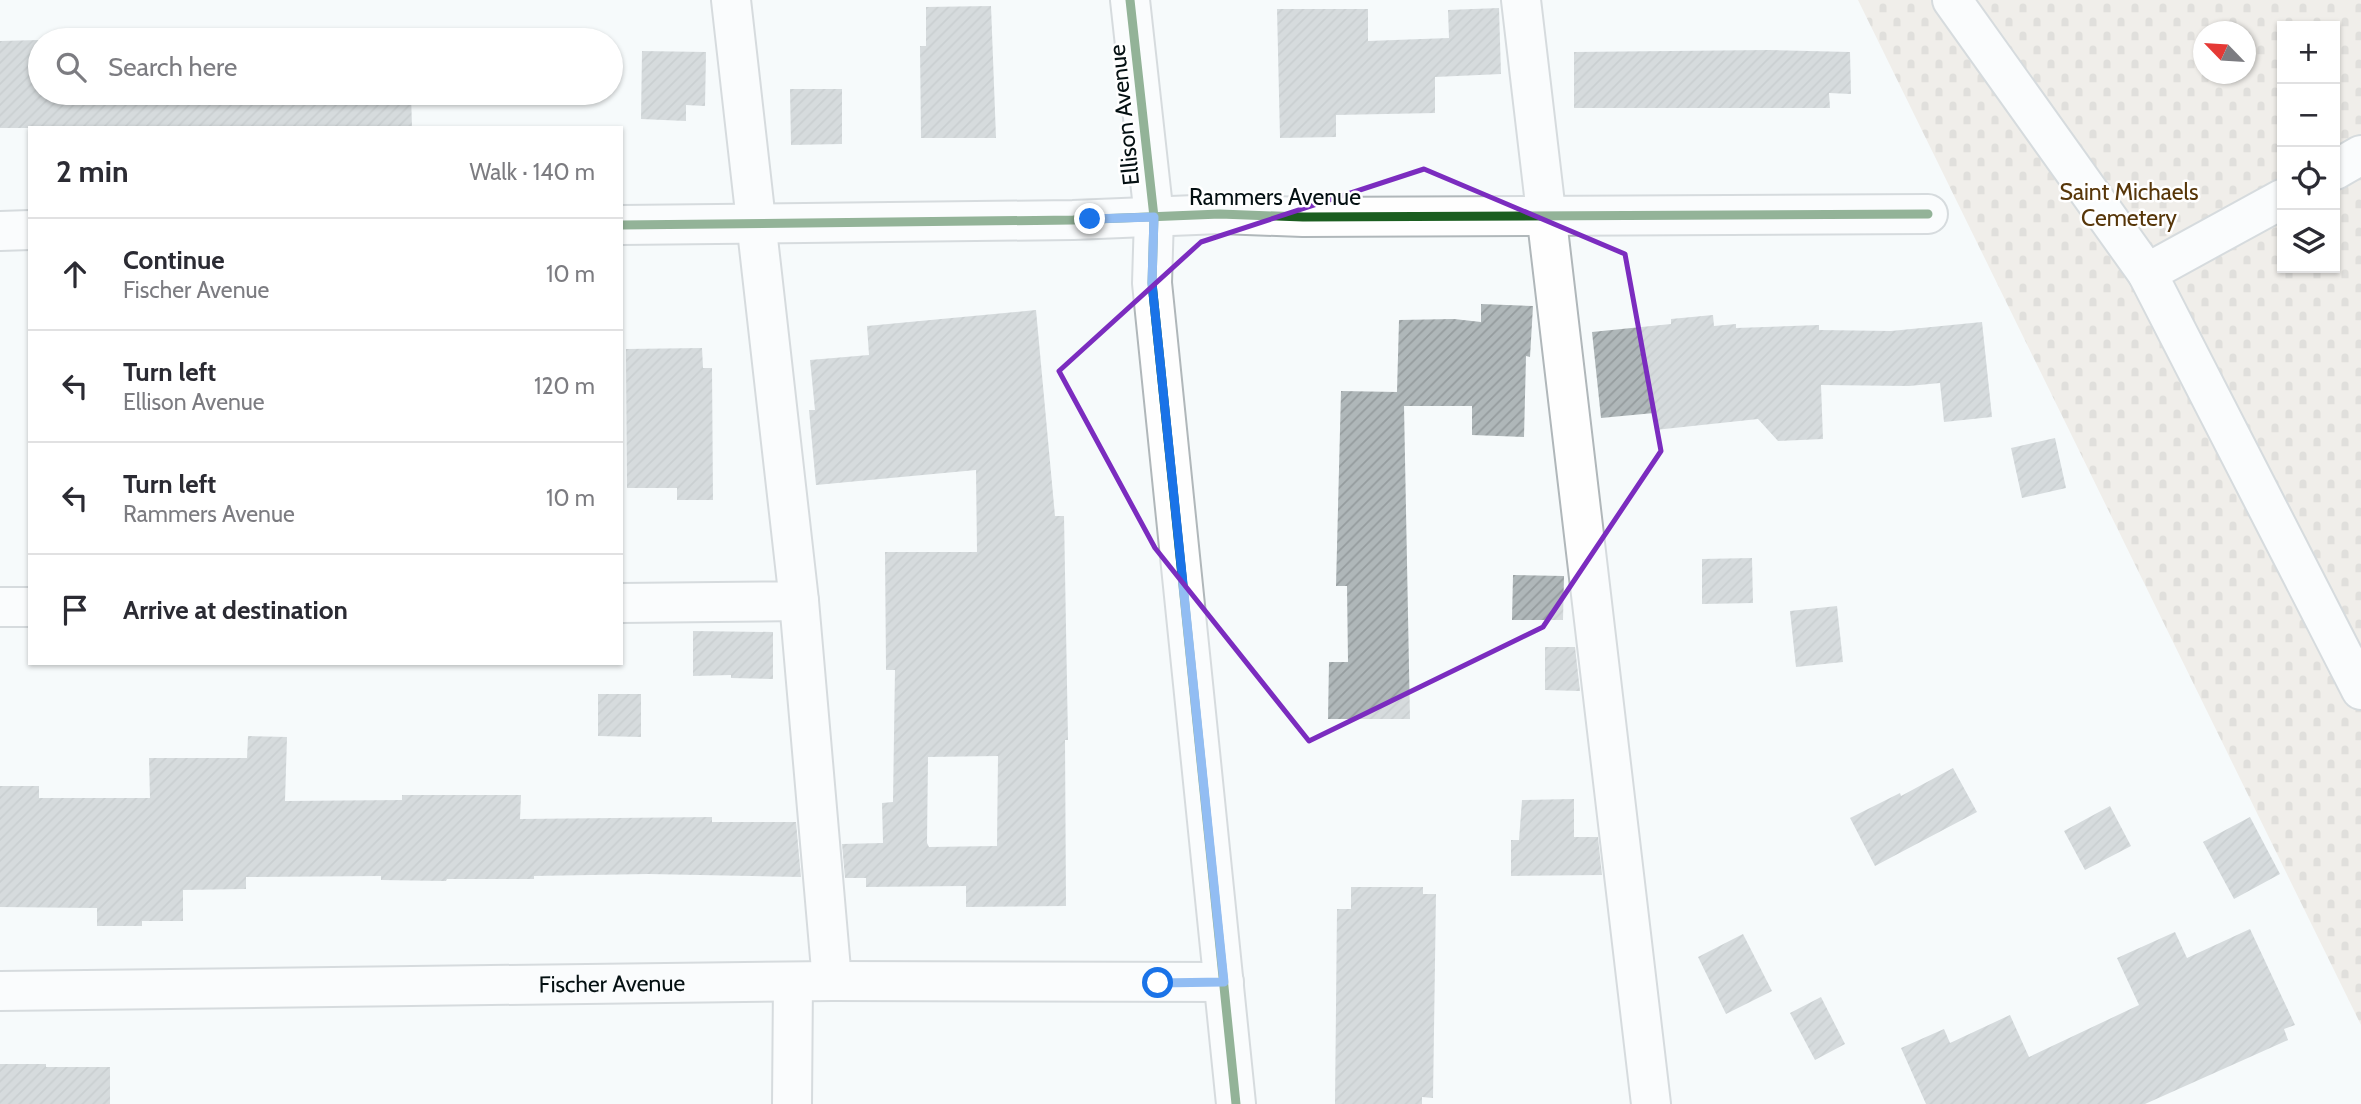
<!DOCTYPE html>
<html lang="en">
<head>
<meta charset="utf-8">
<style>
	:root { --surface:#fff; --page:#f7f7f7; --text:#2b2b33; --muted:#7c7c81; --line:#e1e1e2 }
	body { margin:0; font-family:Cabin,sans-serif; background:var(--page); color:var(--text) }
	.controls { position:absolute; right:21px; top:21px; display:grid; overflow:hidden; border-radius:0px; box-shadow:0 2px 5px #0004 }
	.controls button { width:63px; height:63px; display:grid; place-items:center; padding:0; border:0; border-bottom:2px solid var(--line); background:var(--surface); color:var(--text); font:35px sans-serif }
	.compass { position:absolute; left:2193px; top:21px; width:63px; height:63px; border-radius:50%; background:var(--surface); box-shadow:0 2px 5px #0004; rotate:295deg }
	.stop { position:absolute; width:21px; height:21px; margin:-16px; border:5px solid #1a73e8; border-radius:50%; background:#fff }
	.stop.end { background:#1a73e8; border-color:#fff; box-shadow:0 2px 7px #0008 }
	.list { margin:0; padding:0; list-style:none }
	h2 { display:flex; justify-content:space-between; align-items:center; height:91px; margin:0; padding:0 28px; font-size:30px }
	h2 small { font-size:23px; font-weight:400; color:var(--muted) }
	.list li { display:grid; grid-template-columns:46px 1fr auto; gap:21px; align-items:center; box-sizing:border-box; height:112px; padding:0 28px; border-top:2px solid var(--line) }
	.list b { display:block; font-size:26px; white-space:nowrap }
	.list p { margin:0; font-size:23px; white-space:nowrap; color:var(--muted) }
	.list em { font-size:23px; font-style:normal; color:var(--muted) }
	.icon { flex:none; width:38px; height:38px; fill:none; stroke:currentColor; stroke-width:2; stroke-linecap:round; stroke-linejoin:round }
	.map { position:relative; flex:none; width:2361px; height:1104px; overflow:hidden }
	.search { position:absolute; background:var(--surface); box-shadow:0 2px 5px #0004; left:28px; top:28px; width:595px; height:77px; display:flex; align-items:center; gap:18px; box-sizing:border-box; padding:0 24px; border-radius:38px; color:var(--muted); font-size:26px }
	.panel { position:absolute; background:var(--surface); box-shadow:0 2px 5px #0004; left:28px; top:126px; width:595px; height:539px; border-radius:0px }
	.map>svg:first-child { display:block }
</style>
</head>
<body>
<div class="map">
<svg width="2361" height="1104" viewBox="0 0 2361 1104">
	<defs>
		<pattern id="cemetery-stones" width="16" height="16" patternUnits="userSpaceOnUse" patternTransform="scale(1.75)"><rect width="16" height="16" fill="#e9e0d4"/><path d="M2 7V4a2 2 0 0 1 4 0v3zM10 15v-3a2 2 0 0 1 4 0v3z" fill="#c6bfb5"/></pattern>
		<pattern id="building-hatch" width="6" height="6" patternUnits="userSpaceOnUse" patternTransform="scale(1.75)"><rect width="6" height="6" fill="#afb7b9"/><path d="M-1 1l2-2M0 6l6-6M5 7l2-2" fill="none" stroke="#959c9e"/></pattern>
	</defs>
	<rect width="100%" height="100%" fill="#f6fafb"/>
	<path fill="url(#cemetery-stones)" fill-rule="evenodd" d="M1858,0H2361V1025ZM2282,26H2335V268H2282ZM2204,32H2246V74H2204Z"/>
	<g fill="url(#building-hatch)" fill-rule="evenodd">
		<polygon points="991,6 996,138 921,138 920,46 926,46 926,7"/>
		<polygon points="1499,8 1501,74 1435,77 1435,113 1336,115 1336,137 1280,138 1277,9 1368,9 1368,41 1449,38 1448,10"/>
		<polygon points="39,40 40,93 411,93 412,128 0,128 0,41"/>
		<polygon points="1769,50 1850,52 1851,94 1829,93 1830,108 1574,108 1574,52"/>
		<polygon points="642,51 706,52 705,106 686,105 686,121 641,119"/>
		<polygon points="790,89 842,89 842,144 791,145"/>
		<polygon points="1481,304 1533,306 1530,357 1526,356 1524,437 1472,435 1472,406 1404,406 1410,719 1328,719 1329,662 1348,662 1347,586 1336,586 1341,391 1397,392 1399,320 1454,319 1481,322"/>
		<path d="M1036,310L1055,516H1064L1068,740H1065L1066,906L966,907V886L866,887V878H845L842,844L883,843L882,803L893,802L895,670H886L885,552H977L976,470L816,485L809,410H815L810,360L869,355L867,326ZM998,756L997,846L929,847L927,843L928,757Z"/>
		<polygon points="1713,315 1714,326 1736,324 1736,328 1819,325 1819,330 1891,331 1982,322 1992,417 1944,422 1940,383 1909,386 1821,385 1823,439 1778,441 1758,419 1655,430 1654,413 1601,418 1592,332 1671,324 1671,319"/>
		<polygon points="702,348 703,368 712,368 713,500 677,500 677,488 627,488 626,349"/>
		<polygon points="2055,438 2066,488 2022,498 2011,448"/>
		<polygon points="1752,558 1753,603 1702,604 1702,559"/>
		<polygon points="1513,575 1564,576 1563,620 1512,620"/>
		<polygon points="1837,606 1843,662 1796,667 1790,611"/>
		<polygon points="693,631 773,632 773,679 731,678 731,675 693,676"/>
		<polygon points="1545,647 1575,647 1580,691 1545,690"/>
		<polygon points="598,694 641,694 641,737 598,736"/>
		<polygon points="248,736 287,737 285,801 402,800 402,795 521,795 520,819 712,817 712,822 796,822 801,877 648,874 534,876 534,879 447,879 446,881 381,880 381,876 246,877 246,889 183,890 183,921 142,921 142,926 97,926 97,908 0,907 0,786 39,786 39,798 150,798 149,758 247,758"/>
		<polygon points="1953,768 1977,812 1875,866 1850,818 1900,793 1901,796"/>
		<polygon points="1574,799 1574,837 1598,837 1602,875 1511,876 1511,840 1519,840 1522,800"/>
		<polygon points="2110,806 2131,846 2085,870 2064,831"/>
		<polygon points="2250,817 2280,874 2234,899 2203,842"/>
		<polygon points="1351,887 1423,887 1423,894 1436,894 1433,1098 1422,1097 1422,1104 1335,1104 1337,909 1351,909"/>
		<polygon points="2250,929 2295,1025 2284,1029 2288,1040 2145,1104 1926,1104 1901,1048 1944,1029 1950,1043 2010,1015 2029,1057 2139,1005 2117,958 2175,932 2187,958"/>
		<polygon points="1743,934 1772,991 1726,1014 1698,957"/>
		<polygon points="1821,997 1845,1044 1815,1060 1790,1013"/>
		<polygon points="0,1064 46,1064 46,1067 110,1067 110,1104 0,1104"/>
	</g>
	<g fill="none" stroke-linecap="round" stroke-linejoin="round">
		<defs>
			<g id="minor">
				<polyline points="1130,0 1154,217 1152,283 1236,1104"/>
				<polyline points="1521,0 1651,1104"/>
				<polyline points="1952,0 2147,273"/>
				<polyline points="2335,170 2361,155"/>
				<polyline points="2282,199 2147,273 2361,690"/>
				<polyline points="621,225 1073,220 1220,214 1303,217 1928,214"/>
				<polyline points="0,231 30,230"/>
				<polyline points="799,601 832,981"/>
				<polyline points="621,603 799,601 731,0"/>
				<polyline points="0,607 30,607"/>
				<path id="s1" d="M0,991L832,981L1224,982"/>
				<polyline points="792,1104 793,982"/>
			</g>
		</defs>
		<use href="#minor" stroke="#b0b7ba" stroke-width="42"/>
		<use href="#minor" stroke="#fefefe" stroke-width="38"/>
		<defs>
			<g id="cycleway">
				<polyline points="1130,0 1154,217 1152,283 1236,1104"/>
				<polyline points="621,225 1073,220 1220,214 1303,217 1928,214"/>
			</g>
		</defs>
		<use href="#cycleway" stroke="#fff" stroke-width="13"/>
		<use href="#cycleway" stroke="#1b5e20" stroke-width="9"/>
	</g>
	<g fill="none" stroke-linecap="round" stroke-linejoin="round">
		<polyline stroke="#1a73e8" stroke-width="9" points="1090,219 1154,217 1152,283 1224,982 1158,983"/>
	</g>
	<path d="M0 0H2361V1104H0ZM1424,169L1625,254L1661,451L1543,627L1309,741L1155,548L1059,371L1201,242Z" fill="#f6fafb" fill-opacity=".55" fill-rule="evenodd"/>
	<path fill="none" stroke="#7b2cbf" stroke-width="5" stroke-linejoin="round" d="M1424,169L1625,254L1661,451L1543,627L1309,741L1155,548L1059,371L1201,242Z"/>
	<g text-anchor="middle" stroke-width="5" stroke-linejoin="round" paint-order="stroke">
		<g font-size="23" fill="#041012" stroke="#fff">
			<text transform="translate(1124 115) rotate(-96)" y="8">Ellison Avenue</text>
			<text x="1275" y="205">Rammers Avenue</text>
			<text dy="8" stroke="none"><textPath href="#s1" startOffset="612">Fischer Avenue</textPath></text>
		</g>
		<g font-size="23" fill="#573609" stroke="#fff">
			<text x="2129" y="200">Saint Michaels<tspan x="2129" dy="26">Cemetery</tspan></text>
		</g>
	</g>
</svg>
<div class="controls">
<button>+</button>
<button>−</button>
<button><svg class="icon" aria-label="locate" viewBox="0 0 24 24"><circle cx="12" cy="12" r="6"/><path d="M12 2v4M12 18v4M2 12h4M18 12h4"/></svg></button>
<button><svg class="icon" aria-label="layers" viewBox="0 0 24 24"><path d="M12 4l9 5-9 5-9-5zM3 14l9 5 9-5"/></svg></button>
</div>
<svg class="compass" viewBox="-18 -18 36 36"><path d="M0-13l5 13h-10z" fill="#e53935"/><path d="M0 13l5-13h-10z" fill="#7c7c81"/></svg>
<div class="stop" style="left:1158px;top:983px"></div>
<div class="stop end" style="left:1090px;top:219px"></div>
<div class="search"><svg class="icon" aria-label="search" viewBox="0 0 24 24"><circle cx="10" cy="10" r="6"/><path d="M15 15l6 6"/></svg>Search here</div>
<section class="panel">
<h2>2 min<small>Walk · 140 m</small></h2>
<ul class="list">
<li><svg class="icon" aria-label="ahead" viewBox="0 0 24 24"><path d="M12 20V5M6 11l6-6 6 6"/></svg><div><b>Continue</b><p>Fischer Avenue</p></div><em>10 m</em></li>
<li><svg class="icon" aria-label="left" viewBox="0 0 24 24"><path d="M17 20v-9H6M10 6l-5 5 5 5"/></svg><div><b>Turn left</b><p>Ellison Avenue</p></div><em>120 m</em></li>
<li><svg class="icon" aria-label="left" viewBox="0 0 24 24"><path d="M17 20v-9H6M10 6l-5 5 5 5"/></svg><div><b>Turn left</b><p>Rammers Avenue</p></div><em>10 m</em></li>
<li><svg class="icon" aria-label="arrive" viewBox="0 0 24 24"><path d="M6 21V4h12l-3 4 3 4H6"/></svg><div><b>Arrive at destination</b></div></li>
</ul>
</section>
</div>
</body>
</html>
